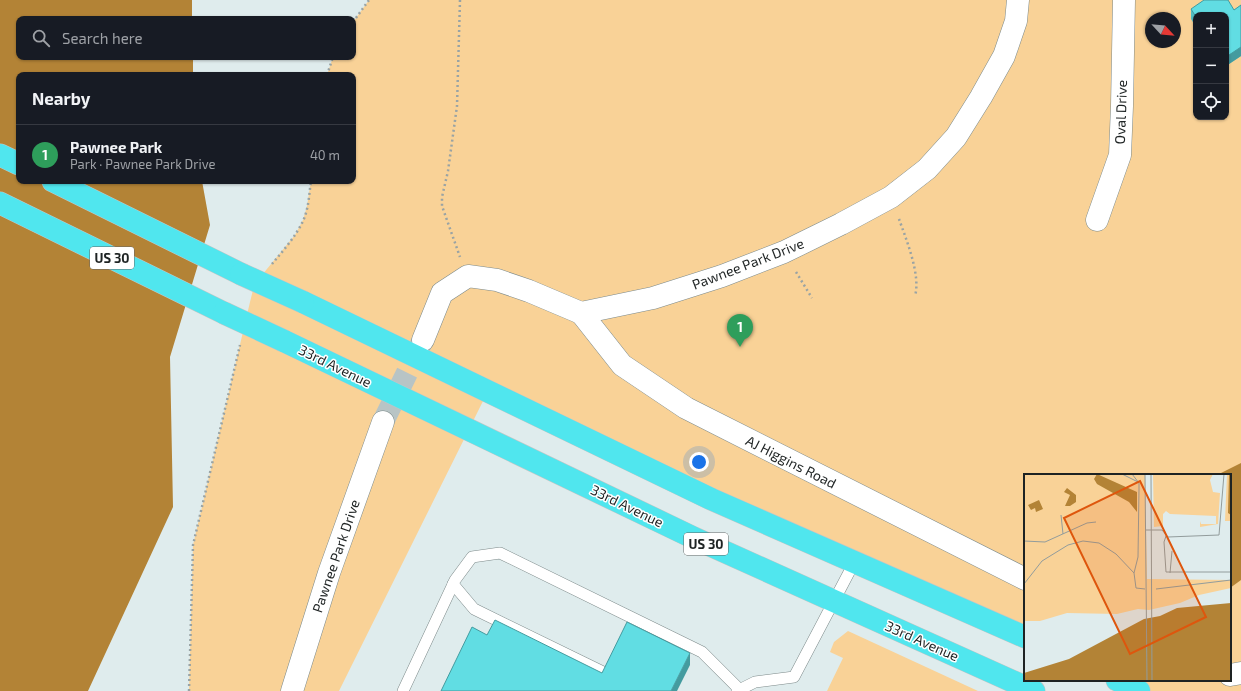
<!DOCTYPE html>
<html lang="en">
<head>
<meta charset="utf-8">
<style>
	:root { --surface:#171b24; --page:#20242c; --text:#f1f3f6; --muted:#9ea1a6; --line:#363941; --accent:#7c3aed }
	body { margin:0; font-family:"Exo 2",sans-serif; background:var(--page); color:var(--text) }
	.controls { position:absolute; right:12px; top:12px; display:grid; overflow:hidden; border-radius:8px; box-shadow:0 1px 3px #0004 }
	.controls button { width:36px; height:36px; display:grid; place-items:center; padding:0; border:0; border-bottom:1px solid var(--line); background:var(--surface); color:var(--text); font:20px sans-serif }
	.compass { position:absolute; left:1145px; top:12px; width:36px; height:36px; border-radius:50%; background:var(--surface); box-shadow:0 1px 3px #0004; rotate:116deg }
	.you { position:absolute; left:699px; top:462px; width:14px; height:14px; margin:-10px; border:3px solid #fff; border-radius:50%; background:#1a73e8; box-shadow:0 0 0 6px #1a73e833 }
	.badge { display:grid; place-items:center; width:26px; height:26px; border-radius:50%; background:var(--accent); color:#fff; font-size:13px; font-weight:700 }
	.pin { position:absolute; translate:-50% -33px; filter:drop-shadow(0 1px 2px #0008) }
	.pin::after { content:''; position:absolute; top:21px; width:14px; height:12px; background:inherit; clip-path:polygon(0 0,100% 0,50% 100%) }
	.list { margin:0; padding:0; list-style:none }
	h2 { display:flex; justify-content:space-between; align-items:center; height:52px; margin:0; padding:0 16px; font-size:17px }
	h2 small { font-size:13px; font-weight:400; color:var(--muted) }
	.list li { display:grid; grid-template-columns:26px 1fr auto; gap:12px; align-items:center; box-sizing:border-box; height:60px; padding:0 16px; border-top:1px solid var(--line) }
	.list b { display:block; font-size:15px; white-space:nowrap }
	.list p { margin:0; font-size:13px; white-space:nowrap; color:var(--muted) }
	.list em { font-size:13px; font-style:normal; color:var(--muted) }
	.icon { flex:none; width:22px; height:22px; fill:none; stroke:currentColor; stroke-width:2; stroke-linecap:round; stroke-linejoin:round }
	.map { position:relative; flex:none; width:1241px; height:691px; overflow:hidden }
	.search { position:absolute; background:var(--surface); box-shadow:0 1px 3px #0004; left:16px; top:16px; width:340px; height:44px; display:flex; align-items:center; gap:10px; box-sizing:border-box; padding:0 14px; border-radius:8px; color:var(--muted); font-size:15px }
	.panel { position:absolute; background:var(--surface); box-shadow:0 1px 3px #0004; left:16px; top:72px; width:340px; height:112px; border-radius:8px }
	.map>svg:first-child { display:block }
</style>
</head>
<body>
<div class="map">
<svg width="1241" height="691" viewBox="0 0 1241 691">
	<rect width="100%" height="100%" fill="#dfeced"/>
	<g fill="#f9d297" fill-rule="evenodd">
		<path d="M369,0H1241V691H1139L1117,680H1230V475H1025V637L488,391L339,691H189L193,545L250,302L253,290L262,275L295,235L303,220L307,206L311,181H353V75H327L333,57H353V22ZM1196,15H1226V117H1196ZM1151,18H1175V42H1151Z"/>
		<polygon points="848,631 978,691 827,691 843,658 830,652 834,642"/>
	</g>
	<g fill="#b38336">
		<polygon points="0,0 192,0 192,19 19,19 19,57 193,57 193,75 19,75 19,181 202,181 210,225 170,357 173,507 88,691 0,691"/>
		<polygon points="1241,463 1241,580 1230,588 1230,475 1217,475"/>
	</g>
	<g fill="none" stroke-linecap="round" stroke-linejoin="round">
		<polyline stroke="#b8c4c5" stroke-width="22" stroke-dasharray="22 11" stroke-linecap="butt" points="383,422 423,340"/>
		<defs>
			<g id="lane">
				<polyline points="453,584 474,609 607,674"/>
				<polyline points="403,691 455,580 472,557 500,553 702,652 740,690"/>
				<polyline points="737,691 755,682 794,677 855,561"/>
			</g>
			<g id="street">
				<polyline points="1097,220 1120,155 1122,106 1124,0"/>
				<polyline points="581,313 622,365 686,408 1025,579"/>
				<polyline points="423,340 442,293 468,276 497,280 529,291 581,313 653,298 722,276 784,252 841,224 891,197 927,169 956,137 981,97 1004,56 1016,21 1018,0"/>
				<polyline points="1230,675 1241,673"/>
				<polyline points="292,691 329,573 383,422"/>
			</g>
			<g id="highway">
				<polyline points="0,155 19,164"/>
				<polyline points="53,181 241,274"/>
				<polyline points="0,203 224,313"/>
				<polyline points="303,302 711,499 1025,637"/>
				<polyline points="284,341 694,538 1034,691"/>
				<polyline points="1117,680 1139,691"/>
			</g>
		</defs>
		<use href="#lane" stroke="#7d8a8a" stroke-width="12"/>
		<use href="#street" stroke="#7d8a8a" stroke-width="23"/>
		<use href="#highway" stroke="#c4c6c6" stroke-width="23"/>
		<g stroke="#99a3a4" stroke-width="2.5" stroke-dasharray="2 3" stroke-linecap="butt">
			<polyline points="460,0 457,106 448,171 442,197 442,206 460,257"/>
			<polyline points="353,22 369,0"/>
			<polyline points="327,75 333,57"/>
			<path d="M899,219C906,239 921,275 915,296"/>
			<path d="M272,264C283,251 296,236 303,221C309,208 309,194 311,181"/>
			<polyline points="796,272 812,298"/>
			<polyline points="189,691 193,545 240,345"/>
		</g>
		<use href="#lane" stroke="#fff" stroke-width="11"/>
		<use href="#street" stroke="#fff" stroke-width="22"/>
		<use href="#highway" stroke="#50e6ee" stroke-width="22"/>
		<defs>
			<g id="highway-bridge">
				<polyline points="241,274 303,302"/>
				<polyline points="224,313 284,341"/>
			</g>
		</defs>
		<use href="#highway-bridge" stroke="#c4c6c6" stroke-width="23" stroke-linecap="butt"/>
		<use href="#highway-bridge" stroke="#50e6ee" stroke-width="22"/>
	</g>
	<polygon fill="#53bec3" points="1241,5 1241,56 1226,66 1226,15 1196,15 1196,27 1191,19 1191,9 1234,10"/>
	<g fill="#449b9f">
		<polygon points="1241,47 1241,56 1226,66 1226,57"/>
		<polygon points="690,653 690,665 677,691 671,691"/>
	</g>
	<g fill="#61dde3" stroke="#449b9f">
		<polygon points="1204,0 1228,0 1234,10 1241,5 1241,47 1226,57 1226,15 1196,15 1196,17 1191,9"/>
		<polygon points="495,620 602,673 627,622 690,653 671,691 441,691 472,627 487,635"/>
	</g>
	<g text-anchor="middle" stroke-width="3" stroke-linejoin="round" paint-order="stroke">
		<g fill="#fff" stroke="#626565" stroke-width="1">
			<rect x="90" y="247" width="44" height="22" rx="3"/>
			<rect x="684" y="533" width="44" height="22" rx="3"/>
		</g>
		<g font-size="13" font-weight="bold" fill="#1e2323">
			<text x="112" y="263">US 30</text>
			<text x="706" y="549">US 30</text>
		</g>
		<g font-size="14" fill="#1e2323" stroke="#fff">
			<text transform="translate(1121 112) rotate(-88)" y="5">Oval Drive</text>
			<text transform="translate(748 264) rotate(-21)" y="5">Pawnee Park Drive</text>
			<text transform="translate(335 366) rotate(26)" y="5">33rd Avenue</text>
			<text transform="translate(791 462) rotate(27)" y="5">AJ Higgins Road</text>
			<text transform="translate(627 506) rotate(26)" y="5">33rd Avenue</text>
			<text transform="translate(336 556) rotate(-71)" y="5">Pawnee Park Drive</text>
			<text transform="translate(922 641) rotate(24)" y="5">33rd Avenue</text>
		</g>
	</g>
	<g transform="translate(1024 474)">
		<rect width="207" height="207" fill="#dfeced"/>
		<path d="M0,0H121L123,105L207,106V114L175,121L156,129L125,136L114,135L93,140L43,139L16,147H0ZM129,0H189L186,6L189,18L196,19L194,50L176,53V47L177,50H192V42L146,40L142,37L139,40V52L130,53ZM203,0H207V47H201Z" fill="#f9d297"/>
		<path d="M73,0L113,18V38L105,28L73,10L70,5ZM205,0H207V41L204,39ZM43,14L52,21V28L46,32H41L46,21L40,18ZM15,26L19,35L12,38L11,34L7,36L4,31ZM207,129V207H0V199L45,185L120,145L136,142L153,134Z" fill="#b38336"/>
		<path fill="none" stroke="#929c9c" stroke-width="1" d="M98,0L114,8M108,0L115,9V15L114,83L110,99M121,0L123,207M127,0L128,207M37,41L39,60M122,56H138L144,63L195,61L200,0M142,62L140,68L142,98H207M0,67L21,68L63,49L72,48M146,99L148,77M0,110L18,87L44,71L59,67L75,69L92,80L110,99L112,114L121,115M132,115L207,106"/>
		<path fill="#de560d" fill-opacity="0.15" stroke="#de560d" stroke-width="2" d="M116,7L182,143L106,180L40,44Z"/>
		<rect width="207" height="207" fill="none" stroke="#1e2323" stroke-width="2"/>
	</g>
</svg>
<div class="controls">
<button>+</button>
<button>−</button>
<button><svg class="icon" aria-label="locate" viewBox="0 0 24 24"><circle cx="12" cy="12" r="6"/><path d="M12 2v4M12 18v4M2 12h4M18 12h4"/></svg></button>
</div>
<svg class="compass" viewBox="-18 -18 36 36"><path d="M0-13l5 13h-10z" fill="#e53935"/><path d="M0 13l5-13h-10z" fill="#9ea1a6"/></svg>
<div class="you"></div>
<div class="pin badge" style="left:740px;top:347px;background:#2e9e5b">1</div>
<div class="search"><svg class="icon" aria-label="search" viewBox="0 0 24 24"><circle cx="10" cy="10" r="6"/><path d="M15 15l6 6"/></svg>Search here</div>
<section class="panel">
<h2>Nearby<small></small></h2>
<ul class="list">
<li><span class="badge" style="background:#2e9e5b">1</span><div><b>Pawnee Park</b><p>Park · Pawnee Park Drive</p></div><em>40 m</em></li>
</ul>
</section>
</div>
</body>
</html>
